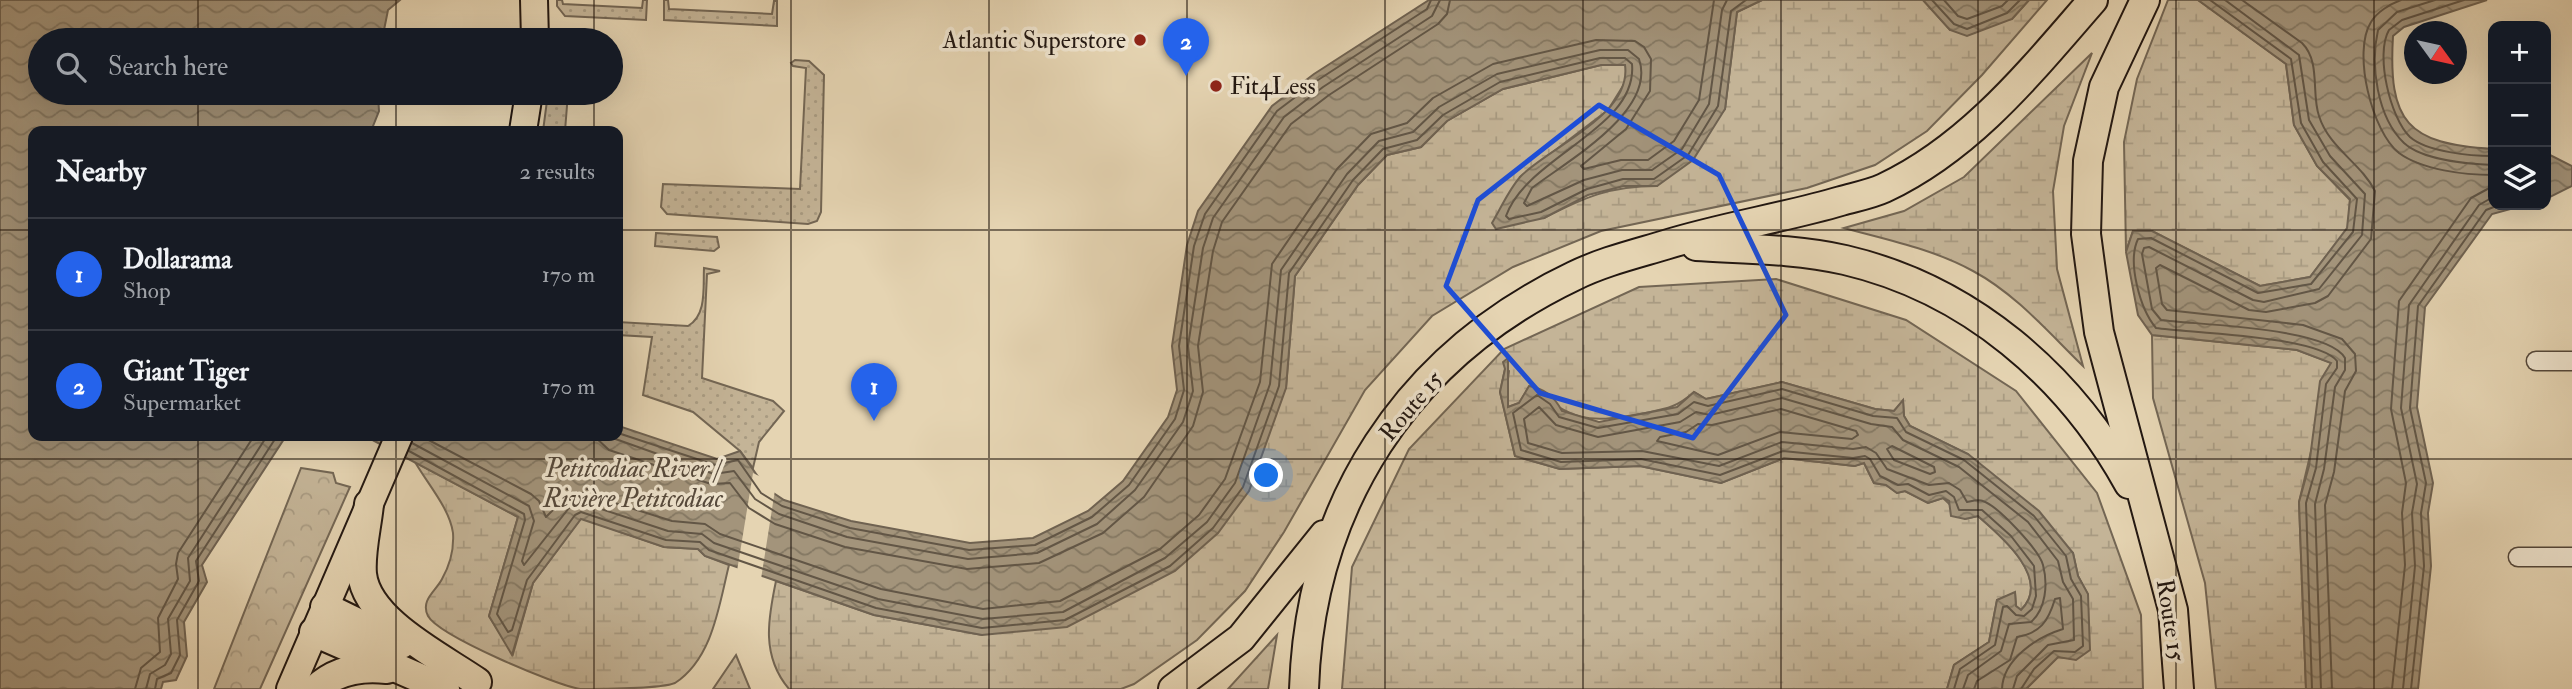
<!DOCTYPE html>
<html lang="en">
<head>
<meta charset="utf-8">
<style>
	:root { --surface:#171b24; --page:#20242c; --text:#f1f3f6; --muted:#9ea1a6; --line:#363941; --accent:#2563eb }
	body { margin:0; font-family:"IM FELL Double Pica",serif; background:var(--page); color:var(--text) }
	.controls { position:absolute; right:21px; top:21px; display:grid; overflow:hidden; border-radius:14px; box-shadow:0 7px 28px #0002 }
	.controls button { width:63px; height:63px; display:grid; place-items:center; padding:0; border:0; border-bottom:2px solid var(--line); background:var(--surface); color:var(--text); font:35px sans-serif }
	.compass { position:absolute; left:2404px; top:21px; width:63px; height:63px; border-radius:50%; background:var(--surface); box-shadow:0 7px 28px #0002; rotate:123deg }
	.you { position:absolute; left:1267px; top:476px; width:24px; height:24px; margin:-18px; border:5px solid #fff; border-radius:50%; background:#1a73e8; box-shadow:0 0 0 10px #1a73e833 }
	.badge { display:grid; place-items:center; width:46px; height:46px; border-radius:50%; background:var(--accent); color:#fff; font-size:23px; font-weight:700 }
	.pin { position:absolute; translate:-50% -58px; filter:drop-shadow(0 2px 4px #0008) }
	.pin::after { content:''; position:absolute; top:37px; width:24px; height:21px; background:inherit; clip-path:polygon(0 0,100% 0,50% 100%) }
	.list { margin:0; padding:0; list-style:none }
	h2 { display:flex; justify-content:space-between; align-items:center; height:91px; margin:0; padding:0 28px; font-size:30px }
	h2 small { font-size:23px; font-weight:400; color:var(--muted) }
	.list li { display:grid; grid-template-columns:46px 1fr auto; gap:21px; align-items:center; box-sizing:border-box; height:112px; padding:0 28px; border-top:2px solid var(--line) }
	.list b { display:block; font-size:26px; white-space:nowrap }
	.list p { margin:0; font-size:23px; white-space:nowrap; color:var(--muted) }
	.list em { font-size:23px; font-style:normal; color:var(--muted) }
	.icon { flex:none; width:38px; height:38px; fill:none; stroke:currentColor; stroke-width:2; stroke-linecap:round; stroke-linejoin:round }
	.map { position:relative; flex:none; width:2572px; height:689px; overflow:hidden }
	.search { position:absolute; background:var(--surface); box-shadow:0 7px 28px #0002; left:28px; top:28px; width:595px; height:77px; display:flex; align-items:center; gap:18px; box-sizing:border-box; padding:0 24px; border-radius:38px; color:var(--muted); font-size:26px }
	.panel { position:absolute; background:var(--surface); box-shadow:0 7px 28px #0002; left:28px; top:126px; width:595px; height:315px; border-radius:14px }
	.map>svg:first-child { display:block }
</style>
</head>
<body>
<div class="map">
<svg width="2572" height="689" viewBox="0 0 2572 689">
	<defs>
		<pattern id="grass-dots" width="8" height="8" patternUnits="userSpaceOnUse" patternTransform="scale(1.75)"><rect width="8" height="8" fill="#c4b497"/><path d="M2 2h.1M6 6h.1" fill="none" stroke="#a89a81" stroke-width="1.8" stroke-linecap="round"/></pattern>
		<pattern id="forest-crowns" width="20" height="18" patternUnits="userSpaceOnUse" patternTransform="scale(1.75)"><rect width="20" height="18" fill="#c4b497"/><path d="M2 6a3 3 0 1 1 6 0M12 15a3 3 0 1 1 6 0" fill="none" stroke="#a89a81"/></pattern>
		<pattern id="wetland-marsh" width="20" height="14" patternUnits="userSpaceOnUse" patternTransform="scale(1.75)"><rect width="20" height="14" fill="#c4b497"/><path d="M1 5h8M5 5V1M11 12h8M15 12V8" fill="none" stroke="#a89a81"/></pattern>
		<pattern id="water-waves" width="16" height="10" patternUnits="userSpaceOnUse" patternTransform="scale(1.75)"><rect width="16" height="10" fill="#a3947b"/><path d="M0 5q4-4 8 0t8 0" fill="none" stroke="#847863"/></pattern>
	</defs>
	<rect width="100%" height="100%" fill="#e5d4b2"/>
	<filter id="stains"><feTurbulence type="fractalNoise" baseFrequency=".00286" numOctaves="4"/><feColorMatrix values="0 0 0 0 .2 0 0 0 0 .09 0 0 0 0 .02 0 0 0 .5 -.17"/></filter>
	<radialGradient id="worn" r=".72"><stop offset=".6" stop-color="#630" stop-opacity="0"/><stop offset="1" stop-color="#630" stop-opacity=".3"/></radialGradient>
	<g fill="url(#grass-dots)" stroke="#736654" stroke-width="2">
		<polygon points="557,0 562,0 563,4 642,8 643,0 647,0 646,20 565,16 557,6"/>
		<polygon points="664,0 668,0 669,9 772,14 774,1 777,1 777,26 664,20"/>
		<polygon points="795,60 809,61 824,75 821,212 817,221 808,224 667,214 661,207 663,184 800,189 806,68 793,66 791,63"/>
		<polygon points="548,93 568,93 565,131 543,131"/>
		<polygon points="656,233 717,237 719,247 714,251 655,246"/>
		<path d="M704,268L720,271L707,274L702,378L773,401L784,411L759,442L753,468L740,451L693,412L643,395L652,337L618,335V322L688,326C707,315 703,288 704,268Z"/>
		<polygon points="736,655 750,689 713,689"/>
	</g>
	<polygon fill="url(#forest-crowns)" stroke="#736654" stroke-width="2" points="301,468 333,473 336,483 350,487 260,689 214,689"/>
	<g fill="url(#wetland-marsh)" stroke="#736654" stroke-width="2">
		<path d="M1762,0H1923L1950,30L2012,19L2029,0H2047L1982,75L1927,131L1875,165L1807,188L1601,231L1513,267L1432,316L1365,390L1284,532L1245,591L1197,640L1134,684L1121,689H789C761,656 768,619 776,581L874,615L982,635L1286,388L1295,276L1358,185L1387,155L1421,147L1447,121L1503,89L1601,65H1626V81L1608,110L1520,177L1544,218C1585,197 1610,186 1657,186L1725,109L1737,12Z"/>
		<polygon points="2168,0 2198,0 2286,64 2294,125 2317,166 2350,200 2348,228 2310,277 2260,286 2152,231 2133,231 2126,251 2124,142 2137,79"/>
		<path d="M2092,53L2064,126L2053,191L2057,269L2083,366C2049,333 2016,294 1973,271C1933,249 1888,240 1844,228L1904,211L1964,177Z"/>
		<path d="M1776,279L1906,320L2016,391L2097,493L2141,615L2143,689H2026L2058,657L2076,659L2088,595L2078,576L2073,553L1968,454L1910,426L1904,416L1903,401L1894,411L1875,409L1782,382L1706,399L1694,392C1675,409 1664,409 1640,414C1584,424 1575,420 1529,387L1519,403L1508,407L1506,395L1509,371L1505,369L1500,392L1515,456L1560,469L1640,466L1721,483L1784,458L1854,466L1864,463L1874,483L1886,485L1897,493L1905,491L1928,503L1943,498L1965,519L1978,516C2000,535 2053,579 2021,610L2016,606L2015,593L1997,600L1989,642L1954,665L1947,689H1342L1352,567L1409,449L1504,349L1639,287Z"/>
		<polygon points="2152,335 2297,350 2332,363 2299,502 2306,689 2216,689 2205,583 2153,398"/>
		<path d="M415,462L518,517L489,616L513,654L533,583L581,518L664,547L698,549L705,556L729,565C719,605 713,658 675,683C660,689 600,689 580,689C555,685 439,636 428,616C420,600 436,591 442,579C450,565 454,548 453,533C450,509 427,483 415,462Z"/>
		<polygon points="1277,635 1268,689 1228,689"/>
	</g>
	<g fill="url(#water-waves)" stroke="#6f6251" stroke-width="2">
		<polygon points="0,0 400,0 388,10 382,40 40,40 40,93 372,93 378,95 379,111 371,131 33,131 33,436 286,436 202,565 207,582 184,622 187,656 176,680 163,682 161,689 0,689"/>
		<path d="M1429,0H1762L1737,12L1725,109L1693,160L1657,186H1624L1588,195L1544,218L1496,229L1492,223C1501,208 1509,189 1521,176C1551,146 1632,115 1625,65H1601L1503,89L1447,121L1421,147L1387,155L1358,185L1295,276L1286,388L1249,491L1218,533L1175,571L1067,627L982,635L874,615L705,556L698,549L664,547L581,519L533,583L512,655L489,616L518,517L365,436H618L619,426L717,459L740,451L766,488L784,500L851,521L970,543L1033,538L1088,511L1123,481L1168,417L1177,390L1172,346L1187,245L1198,211L1272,106L1314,74Z"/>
		<polygon points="1923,0 2029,0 2012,19 1967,36 1950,30"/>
		<path d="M2198,0H2487L2404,27L2393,36C2388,122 2407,144 2493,149V205H2525L2492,214L2425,307L2417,407L2433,483L2428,513L2431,566L2418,689H2306L2299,502L2309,466L2320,381L2331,363L2297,350L2152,335L2138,315L2126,252L2133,231H2152L2260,286L2310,277L2347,228L2350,199L2317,166L2294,125L2286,64Z"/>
		<polygon points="2546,153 2572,166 2572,186 2546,199"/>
		<path d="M1508,358V407L1519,403L1529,386C1545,389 1554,396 1562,411L1599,422L1677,407L1694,392L1706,399L1782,382L1875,409L1894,411L1903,400L1904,416L1910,426L1968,454L2039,511L2073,553L2078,576L2088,594L2090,650L2076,660L2058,657L2026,689H1947L1954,665L1989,642L1997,600L2015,592L2016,606L2021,610C2053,579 1999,534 1978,516L1965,519L1951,516L1949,501L1943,498L1928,503L1905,491L1897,493L1886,485L1874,483L1864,463L1855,466L1784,458L1721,483L1640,466L1560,469L1515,456L1500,392L1505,369L1503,362Z"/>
	</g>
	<polygon fill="#e5d4b2" points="753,473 763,478 775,490 761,579 737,571"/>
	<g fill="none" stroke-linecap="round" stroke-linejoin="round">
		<g stroke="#625646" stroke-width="2">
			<polyline points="1932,0 1954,24 1967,29 2007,13 2020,0"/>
			<polyline points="1944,0 1958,16 1967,19 2002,6 2008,0"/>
			<path d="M2210,0L2291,59L2301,123L2323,162L2357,199L2353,232L2311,284L2258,293L2151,238L2138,239C2127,262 2140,309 2156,328C2192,333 2317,336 2337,361V368L2326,384L2316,468L2306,503L2312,689"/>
			<path d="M2225,0L2299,55L2309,120L2330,156L2365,194L2362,235L2319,289L2264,302L2253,300L2149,247L2144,248L2142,254L2152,309L2161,320C2197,325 2328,327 2345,358V370L2335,387L2324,469L2315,504L2321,689"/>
			<path d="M2242,0L2302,43C2321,62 2311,93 2319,116C2329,148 2361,163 2375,191L2371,239L2328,296L2315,303L2266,312L2249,310L2160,265L2156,268L2162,304L2167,310L2303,325L2342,339L2355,354L2356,371L2345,391L2334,472L2325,505L2332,689"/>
			<path d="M2401,0C2390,4 2377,12 2371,22C2352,52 2372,132 2399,153C2422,170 2465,175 2493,175"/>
			<path d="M2435,0L2397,12L2378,30C2370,65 2377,117 2404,143C2422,160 2469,164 2493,165"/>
			<path d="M2464,0L2402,20L2389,30C2375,54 2390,118 2410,137C2427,152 2471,156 2493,156"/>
			<polygon points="1781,409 1856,431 1858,435 1852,439 1780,432 1718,455 1657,441 1660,437 1686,432 1698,424 1712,425"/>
			<polyline points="618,433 715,465 738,460 761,493 782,506 850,528 969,550 1035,545 1092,517 1129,485 1175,419 1184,390 1179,346 1194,246 1205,214 1277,111 1318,80 1427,9 1431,0"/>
			<polyline points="421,436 531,494 539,501 546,517 566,497 583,493 672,521 705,524 720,534 881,589 983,609 1060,601 1160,549 1199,515 1225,479 1260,382 1272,264 1337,169 1371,134 1407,123 1433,98 1493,64 1596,40 1635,41 1644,47 1651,59 1650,91 1626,129 1581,166 1584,169 1621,160 1648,160 1674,141 1699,100 1714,0"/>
			<polyline points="594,436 609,450 711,484 730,483 749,508 775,524 845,547 967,569 1039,563 1103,533 1144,497 1193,426 1203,392 1198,346 1213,251 1222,222 1291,124 1329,95 1438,24 1447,14 1450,0"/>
			<polyline points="607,436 714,474 734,471 755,499 779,514 847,537 968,559 1037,553 1097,524 1135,490 1183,422 1193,391 1188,346 1203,248 1213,218 1284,117 1323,87 1432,16 1440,0"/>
			<path d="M412,443L529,506L534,521L522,561L524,565L569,508L583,503L668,531L702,534L714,543L878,599L983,619L1063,612L1165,558L1207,522L1235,483L1270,384L1281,270L1347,174L1379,141L1413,132L1439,107L1497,74L1600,50H1628L1639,59C1657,111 1567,161 1532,188L1524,203L1527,206L1584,180L1622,170H1652L1682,149L1709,104L1722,10L1727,0"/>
			<polygon points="1892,446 1934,467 1935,472 1930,474 1894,460 1887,449"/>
			<path d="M409,451L524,514L525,520L497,614L508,632L512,630L527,580L575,515L581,512L666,540L700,542L709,550L876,608L982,628L1065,620L1170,566L1213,528L1243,487L1279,386L1289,273L1353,180L1383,149L1417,140L1443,115L1500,82L1600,58H1625L1632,64C1638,129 1528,155 1506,216L1509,219L1541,212L1587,189L1623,179H1654L1688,155L1718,106L1731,11L1746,0"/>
			<polyline points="135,689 141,668 160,652 158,618 178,579 176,564 178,553 254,436"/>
			<polyline points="146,689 150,674 165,665 171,654 168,619 190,581 188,558 267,436"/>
			<polyline points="155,689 157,679 171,673 180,655 177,620 199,581 196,561 277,436"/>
			<polyline points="1954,689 1960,669 1995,645 2003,607 2007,606 2016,615 2024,616 2032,609 2036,596 2034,566 2011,536 1982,510 1959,510 1954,497 1946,491 1929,495 1908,484 1898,485 1880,476 1870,459 1865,456 1853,458 1783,451 1720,475 1641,459 1561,462 1521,450 1513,413 1537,395 1550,404 1559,417 1598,428 1678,414 1694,402 1708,406 1782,389 1873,416 1897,418 1906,432 1964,460 2034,516 2066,556 2071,579 2081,596 2083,646 2075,652 2054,651 2034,669 2021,689"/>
			<path d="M1963,689L1968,675L2001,651L2009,624L2031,622C2046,609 2048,584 2043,565C2039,550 1998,506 1983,501C1978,499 1972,501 1967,502L1960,490L1949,483L1929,485L1887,469L1876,453L1866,447L1853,449L1782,442L1719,466L1642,451L1562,453L1528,443L1524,419L1539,407L1556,425L1598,437L1680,422L1696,412L1710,415L1782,398L1871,424L1892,427L1903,440L1959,467L2028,522L2058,561L2063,582L2073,599L2074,640L2048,645L2017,676L2013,689"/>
			<path d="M1974,689L1977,681L2010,660L2017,637C2040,633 2048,622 2055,599L2060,598L2063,629C2037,637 2003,659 2002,689"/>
			<polyline points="2392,689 2405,565 2402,513 2406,483 2391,409 2399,301 2471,198 2493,186"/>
			<polyline points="2403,689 2415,566 2412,513 2417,484 2401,408 2409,305 2479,205 2493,197"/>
			<polyline points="2411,689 2424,566 2421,513 2426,483 2410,408 2418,306 2486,210 2499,205"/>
		</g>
		<defs>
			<g id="minor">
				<polyline points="2536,361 2572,361"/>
				<polyline points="2518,557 2572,557"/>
			</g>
			<g id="primary">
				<polyline points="534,0 535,40"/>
				<polyline points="523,131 529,93"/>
				<polyline points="290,689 399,436"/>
			</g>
			<g id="trunk">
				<polyline points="2145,0 2104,87 2088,161 2086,234 2099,332 2173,610 2179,689"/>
				<path d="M1696,246C1746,249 1796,249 1845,260C1969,289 2069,375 2129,484"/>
				<path d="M369,504C367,526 360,552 362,574C367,621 441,657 477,682"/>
				<polyline points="325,607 401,644"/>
				<polyline points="314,632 445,689"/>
				<path d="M316,689C336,670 361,666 387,669"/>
				<polyline points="1173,689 1241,638 1324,535"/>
				<path d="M1304,689C1310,505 1406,356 1574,276C1602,262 1635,254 1665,245C1723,227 1783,218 1841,201C1855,197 1871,194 1884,188C1971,147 2031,71 2093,0"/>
			</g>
		</defs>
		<use href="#minor" stroke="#534639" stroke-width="21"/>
		<use href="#primary" stroke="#221711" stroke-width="30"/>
		<use href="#trunk" stroke="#221711" stroke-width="32"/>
		<use href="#minor" stroke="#eee3cd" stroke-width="18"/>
		<use href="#primary" stroke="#e5d4b2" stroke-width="26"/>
		<use href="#trunk" stroke="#e5d4b2" stroke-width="28"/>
	</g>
	<path fill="none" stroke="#1d4ed8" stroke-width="5" stroke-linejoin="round" d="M1599,105L1719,175L1786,315L1693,438L1540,393L1446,286L1478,200Z"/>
	<path fill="none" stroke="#221711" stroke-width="2" stroke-opacity="0.55" d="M198,0V40M396,0V40M594,0V40M791,0V689M989,0V689M1187,0V689M1385,0V689M1583,0V689M1781,0V689M1978,0V689M2176,0V689M2374,0V689M198,93V131M396,93V131M594,93V131M0,230H33M618,230H2572M198,436V689M396,436V689M594,436V689M0,459H2572"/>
	<g fill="#8f2418" stroke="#eee3cd" stroke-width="2.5">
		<circle cx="1140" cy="40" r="7"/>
		<circle cx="1216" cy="86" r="7"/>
	</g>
	<g text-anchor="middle" stroke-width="7" stroke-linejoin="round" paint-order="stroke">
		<g font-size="24" fill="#221711" stroke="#eee3cd" text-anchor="end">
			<text x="1126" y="48">Atlantic Superstore</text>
			<text x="1230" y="94" text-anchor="start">Fit4Less</text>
		</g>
		<g font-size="24" fill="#221711" stroke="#eee3cd">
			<text transform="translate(1411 406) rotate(-50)" y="8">Route 15</text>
			<text transform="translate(2171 620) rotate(81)" y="8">Route 15</text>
		</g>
		<g font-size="26" font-style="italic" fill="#56493b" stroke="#eee3cd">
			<text x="633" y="477">Petitcodiac River /<tspan x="633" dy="30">Rivière Petitcodiac</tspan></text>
		</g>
	</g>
	<rect width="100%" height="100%" filter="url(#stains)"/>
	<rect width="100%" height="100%" fill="url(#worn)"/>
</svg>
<div class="controls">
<button>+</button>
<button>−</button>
<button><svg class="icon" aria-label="layers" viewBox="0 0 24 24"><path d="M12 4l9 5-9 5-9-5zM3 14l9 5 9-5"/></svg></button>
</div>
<svg class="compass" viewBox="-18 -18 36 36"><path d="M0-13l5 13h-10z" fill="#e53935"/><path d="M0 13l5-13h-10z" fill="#9ea1a6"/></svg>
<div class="you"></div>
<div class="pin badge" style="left:874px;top:421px">1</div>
<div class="pin badge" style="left:1186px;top:76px">2</div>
<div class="search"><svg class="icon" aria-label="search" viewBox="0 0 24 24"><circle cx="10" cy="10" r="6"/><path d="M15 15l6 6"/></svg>Search here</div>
<section class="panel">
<h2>Nearby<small>2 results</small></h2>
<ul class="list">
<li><span class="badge">1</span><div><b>Dollarama</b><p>Shop</p></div><em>170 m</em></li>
<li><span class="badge">2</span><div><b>Giant Tiger</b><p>Supermarket</p></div><em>170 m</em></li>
</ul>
</section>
</div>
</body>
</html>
